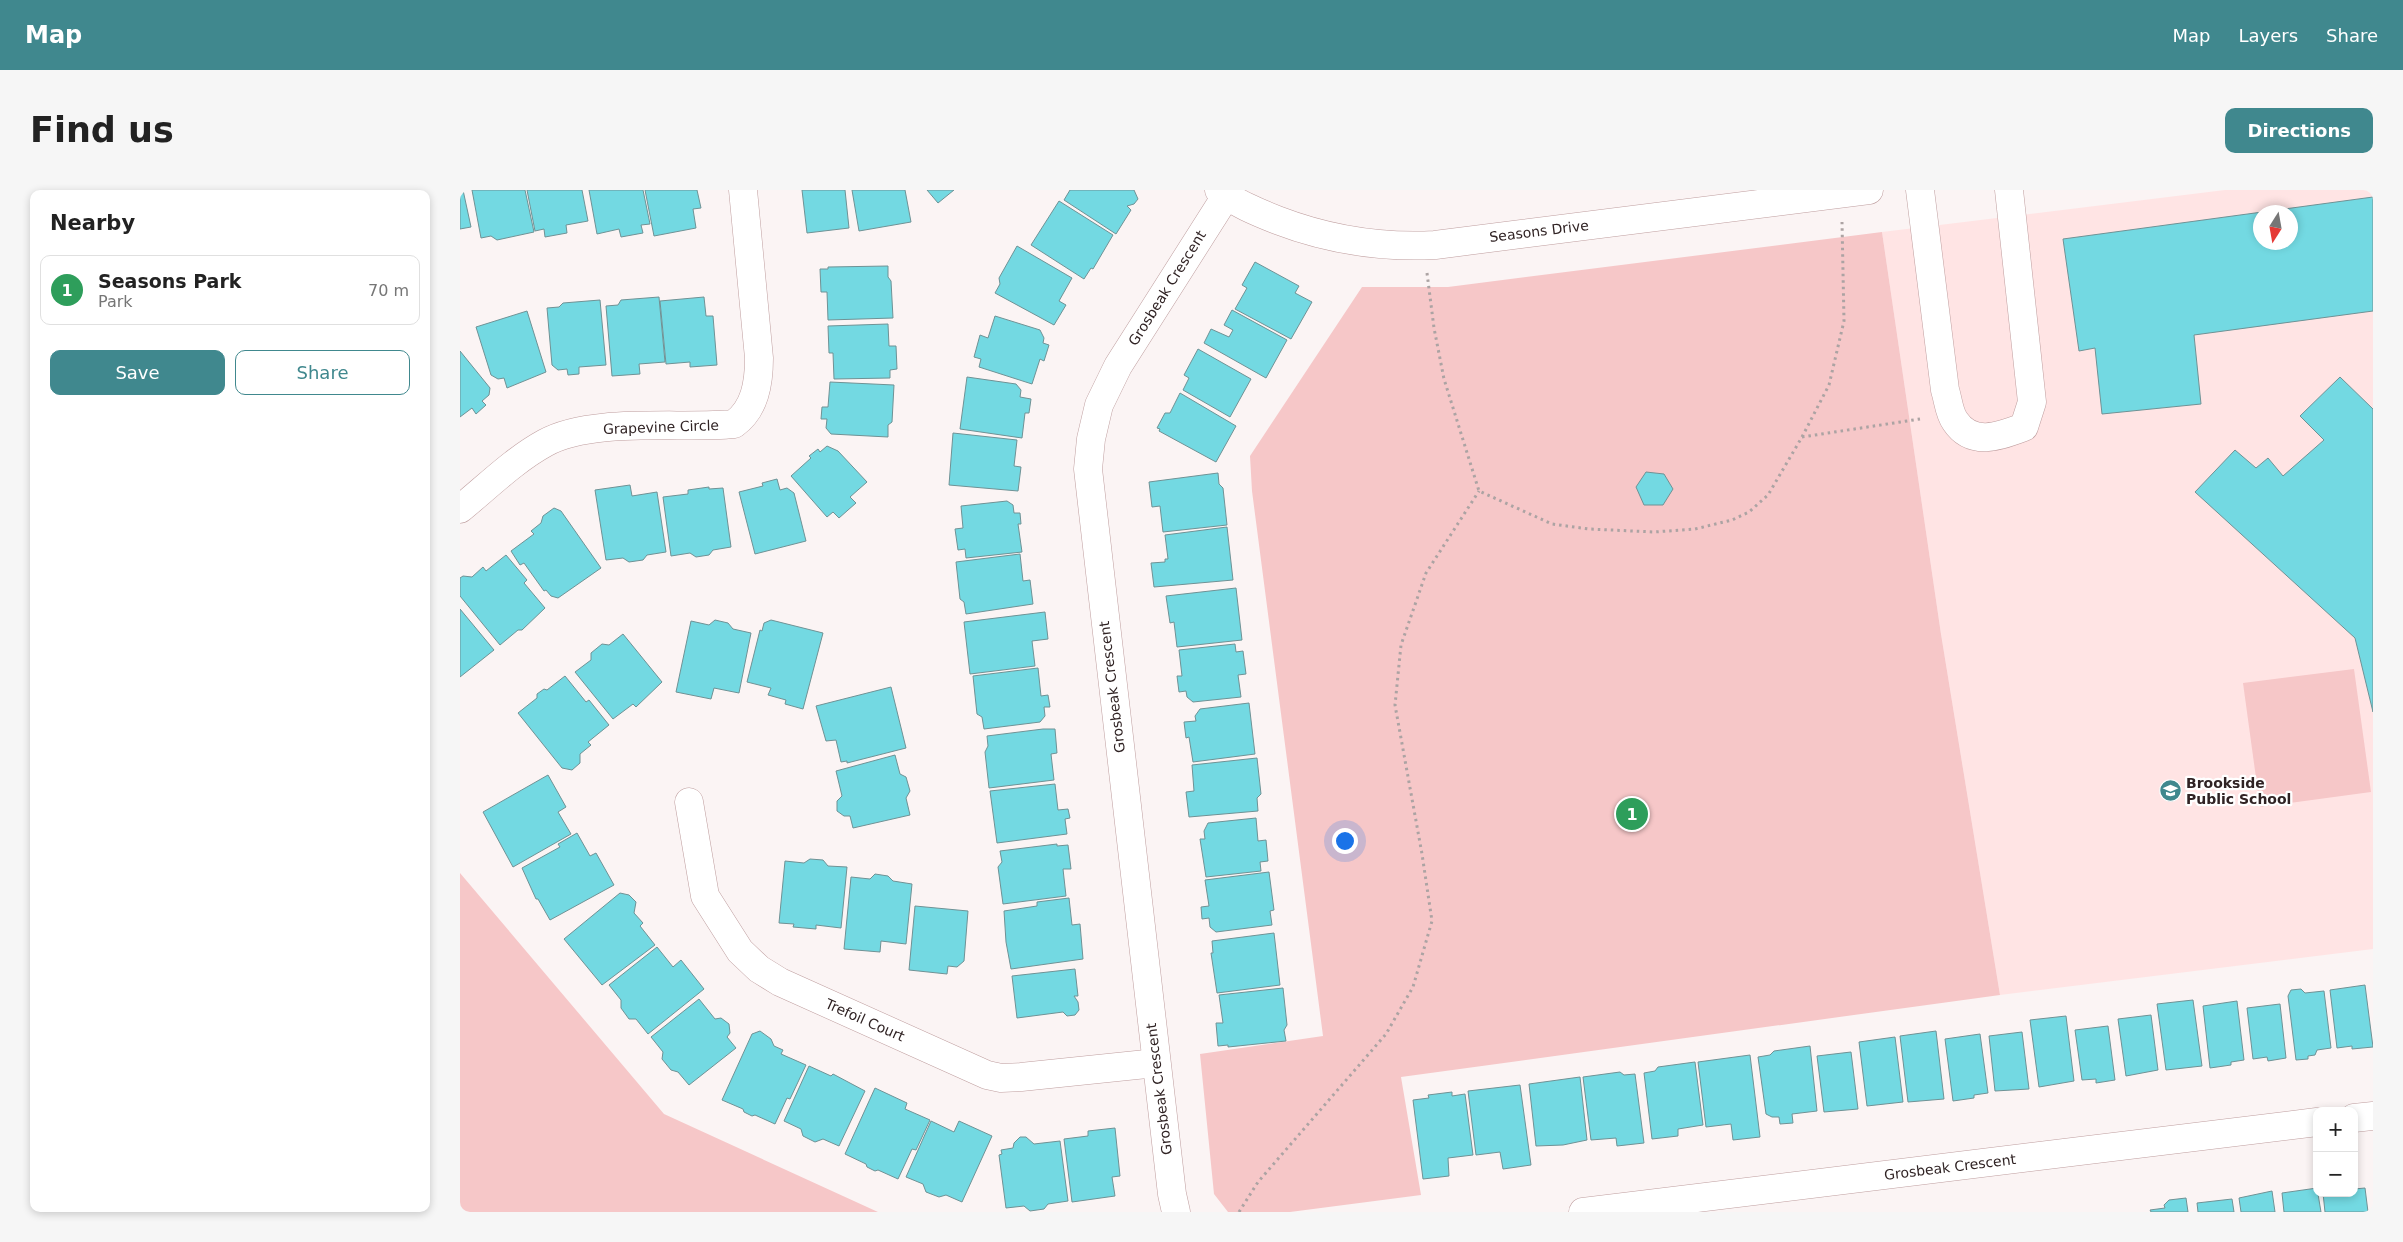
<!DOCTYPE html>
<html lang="en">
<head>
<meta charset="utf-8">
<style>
	:root { --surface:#fff; --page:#f6f6f6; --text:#222; --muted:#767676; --line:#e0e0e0; --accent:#40888e }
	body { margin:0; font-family:"DejaVu Sans",sans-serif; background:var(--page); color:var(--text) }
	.controls { position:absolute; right:15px; bottom:15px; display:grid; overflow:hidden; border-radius:10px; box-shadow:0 2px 8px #0003 }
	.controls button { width:45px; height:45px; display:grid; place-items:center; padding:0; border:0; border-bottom:1px solid var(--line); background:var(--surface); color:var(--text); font:25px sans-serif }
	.compass { position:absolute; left:1793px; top:15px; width:45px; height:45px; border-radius:50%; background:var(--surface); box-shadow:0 2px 8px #0003; rotate:191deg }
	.you { position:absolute; left:884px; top:650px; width:18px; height:18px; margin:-12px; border:4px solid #fff; border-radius:50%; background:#1a73e8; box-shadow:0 0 0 8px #1a73e833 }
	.badge { display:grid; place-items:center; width:32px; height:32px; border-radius:50%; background:var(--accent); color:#fff; font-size:16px; font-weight:700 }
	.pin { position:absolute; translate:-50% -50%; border:2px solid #fff; box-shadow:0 1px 5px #0006 }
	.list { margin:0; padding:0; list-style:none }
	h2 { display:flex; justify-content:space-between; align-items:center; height:65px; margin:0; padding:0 20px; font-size:21px }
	h2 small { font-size:16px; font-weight:400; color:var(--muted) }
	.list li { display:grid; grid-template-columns:32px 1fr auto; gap:15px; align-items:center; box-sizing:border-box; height:70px; margin:0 10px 10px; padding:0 10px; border:1px solid var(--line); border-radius:10px }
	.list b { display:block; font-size:19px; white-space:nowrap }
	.list p { margin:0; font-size:16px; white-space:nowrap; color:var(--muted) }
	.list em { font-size:16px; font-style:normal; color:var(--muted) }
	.actions { display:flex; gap:10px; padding:15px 20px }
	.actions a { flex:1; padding:11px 0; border:1px solid var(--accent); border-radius:10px; text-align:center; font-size:18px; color:var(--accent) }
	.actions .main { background:var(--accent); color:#fff }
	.map { position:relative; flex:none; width:1913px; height:1022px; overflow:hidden; border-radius:10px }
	header { display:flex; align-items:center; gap:30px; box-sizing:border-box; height:70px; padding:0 25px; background:var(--accent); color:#fff }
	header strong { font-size:24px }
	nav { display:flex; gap:28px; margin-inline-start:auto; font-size:18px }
	.intro { display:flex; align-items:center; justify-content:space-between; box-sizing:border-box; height:120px; padding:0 30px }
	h1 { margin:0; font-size:35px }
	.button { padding:12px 22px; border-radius:10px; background:var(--accent); color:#fff; font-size:18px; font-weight:700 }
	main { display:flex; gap:30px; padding:0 30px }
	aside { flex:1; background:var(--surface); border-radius:10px; box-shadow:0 2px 8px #0003 }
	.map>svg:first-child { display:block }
</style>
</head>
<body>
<header>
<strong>Map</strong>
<nav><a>Map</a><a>Layers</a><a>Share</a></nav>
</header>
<div class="intro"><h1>Find us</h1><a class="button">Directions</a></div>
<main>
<aside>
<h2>Nearby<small></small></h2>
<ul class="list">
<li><span class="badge" style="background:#2e9e5b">1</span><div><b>Seasons Park</b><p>Park</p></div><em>70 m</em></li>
</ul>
<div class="actions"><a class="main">Save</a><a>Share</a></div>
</aside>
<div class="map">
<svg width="1913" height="1022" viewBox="0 0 1913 1022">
	<rect width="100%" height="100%" fill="#fbf4f4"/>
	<path fill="#ffe4e4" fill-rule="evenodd" d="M1765,0H1913V759L1540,805L1481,444L1422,42ZM1800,22H1830V52H1800Z"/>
	<g fill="#f6c7c8">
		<polygon points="1422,42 1481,444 1540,805 941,887 961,1005 830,1022 768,1022 754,1004 740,864 863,846 792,301 790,266 902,97 988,97"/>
		<polygon points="1894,479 1911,602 1800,617 1783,493"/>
		<polygon points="0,683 204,924 418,1022 0,1022"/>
	</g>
	<g fill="#73d9e2" stroke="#6f9295" fill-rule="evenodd">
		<polygon points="0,0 3,0 11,37 0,39"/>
		<polygon points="12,0 65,0 74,42 37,50 31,46 21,48"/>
		<polygon points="67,0 122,0 128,31 106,35 107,43 85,47 84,39 75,41"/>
		<polygon points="129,0 183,0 190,34 181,35 183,43 161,47 159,39 137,44"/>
		<polygon points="185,0 237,0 241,18 233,19 236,38 194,46"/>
		<polygon points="342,0 385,0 389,38 347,43"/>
		<polygon points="392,0 445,0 451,32 399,41"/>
		<polygon points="467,0 494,0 478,13"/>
		<polygon points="610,0 674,0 678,9 674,14 667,16 671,20 656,44 604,10"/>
		<path d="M1913,7V121L1734,145L1741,214L1642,224L1635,158L1619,161L1603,49ZM1800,22H1830V52H1800Z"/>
		<polygon points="599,11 653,45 633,79 631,78 624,89 571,55"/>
		<polygon points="557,56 612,88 599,111 606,115 594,135 535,103 540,94 539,88"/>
		<polygon points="795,72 839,96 835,103 852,112 831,149 775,119 787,98 782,95"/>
		<polygon points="428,76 428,87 431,91 433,128 368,130 367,102 361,102 360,79 368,79 368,77"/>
		<polygon points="199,107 205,172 179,174 180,184 152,186 146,116 158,115 161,110"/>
		<polygon points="244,107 246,126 253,126 257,175 230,177 230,172 206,174 200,111"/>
		<polygon points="140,110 146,175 119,177 119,184 108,185 107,179 98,180 92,175 87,118 99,117 103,113"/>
		<polygon points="772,120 827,150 806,188 744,153 751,139 769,147 773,140 764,135"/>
		<polygon points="67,121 86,182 47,198 44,188 38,189 31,185 16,137"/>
		<polygon points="535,126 580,140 584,148 583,153 589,155 584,171 580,169 572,194 519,177 521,169 514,167 520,145 528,148"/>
		<polygon points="428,134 429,156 436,156 437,179 430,180 430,188 374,189 373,163 369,163 368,136"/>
		<polygon points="738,159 791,189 770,227 723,200 729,188 724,185"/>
		<polygon points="0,161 30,198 29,205 22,211 26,215 16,224 12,218 0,227"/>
		<polygon points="507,187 556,194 561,200 560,207 571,209 569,223 565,223 562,248 500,239"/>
		<polygon points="1880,187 1913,219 1913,522 1895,448 1735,302 1775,260 1796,278 1808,268 1823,286 1864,250 1840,226"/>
		<polygon points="370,192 434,195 432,232 428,235 428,247 371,244 366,238 367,229 361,229 362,217 368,217"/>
		<polygon points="720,203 776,236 756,272 699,241 700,239 697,238 705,223 710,223"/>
		<polygon points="493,243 557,250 554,276 561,277 558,301 489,295"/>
		<polygon points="367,256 378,261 407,292 390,307 396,313 379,328 373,322 367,327 331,286 351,268 349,266 358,259 360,262"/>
		<polygon points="1186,282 1204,284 1213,299 1203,315 1184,315 1176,297"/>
		<polygon points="758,283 759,294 763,298 767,335 703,342 700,316 692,317 689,292"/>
		<polygon points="317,289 320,300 327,298 334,303 346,351 295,364 279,302 303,296 302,293"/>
		<polygon points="170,295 172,306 197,302 206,362 187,365 183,370 169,372 163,368 146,370 135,300"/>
		<polygon points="249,297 249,299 263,298 271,357 253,360 249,365 236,367 230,363 211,366 203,307 228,304 228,300"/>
		<polygon points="547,311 553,315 554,323 560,323 561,334 558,334 562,362 506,368 505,359 498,360 495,339 503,338 501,316"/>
		<polygon points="94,318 101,321 141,378 98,408 91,406 86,400 84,401 64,373 60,375 51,361 74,344 71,341 81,333 83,326"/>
		<polygon points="767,337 773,390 694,397 691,373 705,372 705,369 708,369 705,345"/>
		<polygon points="560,364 563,391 570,390 573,414 506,424 504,412 500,409 496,372"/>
		<polygon points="46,365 67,390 64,393 85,418 62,440 58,440 40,455 0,406 0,388 3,386 12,387 23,377 26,381"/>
		<polygon points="776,398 782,450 717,457 714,432 710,433 706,406"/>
		<polygon points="0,419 34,460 0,487"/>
		<polygon points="585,422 588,449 572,451 575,476 510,484 504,432"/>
		<polygon points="255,430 268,433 273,439 291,443 279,503 254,498 251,509 216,502 231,431 249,435"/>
		<polygon points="311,430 363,443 343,519 325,514 326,510 308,505 311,498 287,492 300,440 302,441 304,433"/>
		<polygon points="163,444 202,492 176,517 173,514 153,529 115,482 131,470 131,463 142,454 149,455"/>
		<polygon points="775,454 776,462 783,461 786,484 778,485 781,507 733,512 727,507 726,501 719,502 717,486 722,486 719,460"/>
		<polygon points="578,478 581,506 588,505 590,517 584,517 585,526 580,532 524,539 522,527 517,524 513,486"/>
		<polygon points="105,486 126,512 129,510 149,535 128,552 131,555 120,564 120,573 112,580 102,578 58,523 77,508 77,504 84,499 87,500"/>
		<polygon points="431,497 446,558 387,573 387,571 381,572 376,550 366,551 356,516"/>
		<polygon points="789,513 795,564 733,572 729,547 726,548 724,532 736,531 735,526 740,519"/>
		<polygon points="583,539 595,539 597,563 591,564 594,590 529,598 525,562 528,556 527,546"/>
		<polygon points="435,565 440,584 446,587 450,601 446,608 450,625 393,638 390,626 384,626 377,621 377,611 382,606 376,581"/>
		<polygon points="797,568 801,604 797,608 798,621 729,627 726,602 734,601 732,575"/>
		<polygon points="88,585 106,617 98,622 111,644 53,677 23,622"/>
		<polygon points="595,594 598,620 608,619 610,628 605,629 607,644 537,653 530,601"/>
		<polygon points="796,628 798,651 806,650 808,671 800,672 801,681 746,687 740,649 745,649 744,641 748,633"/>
		<polygon points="117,643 130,666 136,663 154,695 90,730 78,709 76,709 62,678 100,657 98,654"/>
		<polygon points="597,654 597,656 608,655 611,679 603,679 606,706 543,714 538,677 542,672 540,661"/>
		<polygon points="350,669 363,670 368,676 387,677 381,738 356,735 356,739 333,737 334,734 319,733 325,671 344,673"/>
		<polygon points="809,682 814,720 810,721 812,735 756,742 750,737 749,728 742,729 741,717 749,716 745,690"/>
		<polygon points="415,684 428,686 433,691 452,694 446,754 421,751 420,762 384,759 391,687 410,689"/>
		<polygon points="160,703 169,705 176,712 174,723 183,733 180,736 195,755 142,795 104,749"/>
		<polygon points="609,708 612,735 620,734 623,769 551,779 546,752 544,721 577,716 577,712"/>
		<polygon points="455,716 508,721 504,771 497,777 488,776 487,784 449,780"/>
		<polygon points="814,743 820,795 757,803 751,763 753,763 752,751"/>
		<polygon points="197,757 213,777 221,770 244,799 188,844 176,829 169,829 161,818 161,810 149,795"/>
		<polygon points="615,779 618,806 614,806 618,812 619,820 615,825 607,826 603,822 557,828 552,786"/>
		<polygon points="1905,795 1913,857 1892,859 1892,856 1877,858 1870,800"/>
		<polygon points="823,798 827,835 824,840 826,851 768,857 768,855 758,856 756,833 763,833 759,805"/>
		<polygon points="1841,799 1845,803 1864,801 1871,858 1857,860 1855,865 1848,866 1848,869 1836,870 1828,806 1831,800"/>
		<polygon points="239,809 255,829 261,828 269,834 270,843 267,847 276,858 229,895 218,882 211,880 202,869 203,862 191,847"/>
		<polygon points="1733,810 1742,876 1706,880 1697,814"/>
		<polygon points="1777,811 1784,870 1771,872 1771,875 1750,878 1743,816"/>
		<polygon points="1820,814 1826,868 1808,871 1807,867 1793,869 1787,818"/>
		<polygon points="1691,825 1698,880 1666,886 1658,829"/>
		<polygon points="1606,826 1614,891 1579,897 1570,830"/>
		<polygon points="1648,836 1655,890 1636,893 1636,889 1622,890 1615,840"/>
		<polygon points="300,841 311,849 314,856 323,860 321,864 346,875 330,909 327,908 315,934 295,925 292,926 284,922 283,919 262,910 292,844"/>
		<polygon points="1476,841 1484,909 1448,912 1440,846"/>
		<polygon points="1562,842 1569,899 1535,901 1529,846"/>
		<polygon points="1520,844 1528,903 1514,905 1514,908 1493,911 1485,849"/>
		<polygon points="1435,847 1443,912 1407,916 1399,852"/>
		<polygon points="1350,856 1357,921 1332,924 1333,933 1320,934 1319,927 1312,927 1306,924 1298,867 1310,865 1314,861"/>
		<polygon points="1391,862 1398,919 1364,922 1357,866"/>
		<polygon points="1290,865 1300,947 1273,950 1271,934 1246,937 1238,872"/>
		<polygon points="1235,872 1243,935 1218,939 1218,946 1192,949 1184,883 1195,881 1198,877"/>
		<polygon points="349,876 371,886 373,884 405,901 379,956 363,949 355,952 343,946 341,939 324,931"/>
		<polygon points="1160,882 1164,885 1175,884 1184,953 1157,956 1156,948 1131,950 1123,887"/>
		<polygon points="1120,887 1127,950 1103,955 1076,956 1069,894"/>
		<polygon points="1060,895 1071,975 1043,979 1040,962 1016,965 1008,901"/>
		<polygon points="415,898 447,913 445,919 470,930 456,960 452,959 438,989 418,980 415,981 407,977 406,974 385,964"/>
		<polygon points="992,902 992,906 1005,904 1013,965 988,968 989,986 963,989 953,910 969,908 968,905"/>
		<polygon points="471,931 494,942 499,931 532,946 502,1012 486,1005 479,1007 466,1002 463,994 446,987"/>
		<polygon points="655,938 660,986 652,987 655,1006 612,1012 604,949 628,946 628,941"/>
		<polygon points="560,947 566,947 574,954 600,951 608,1011 588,1014 584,1019 570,1021 564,1016 546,1018 539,965 542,964 541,960 553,958 554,953"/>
		<polygon points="1857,998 1861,1022 1824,1022 1822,1003"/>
		<polygon points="1905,998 1908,1022 1865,1022 1863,1003 1894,1003 1894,999"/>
		<polygon points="1812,1001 1815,1022 1781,1022 1779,1008"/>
		<polygon points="1726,1008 1728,1022 1691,1022 1690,1020 1705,1018 1704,1015 1709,1010"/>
		<polygon points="1772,1009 1774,1022 1738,1022 1737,1013"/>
	</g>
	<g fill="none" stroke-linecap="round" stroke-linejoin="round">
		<defs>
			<g id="minor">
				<path d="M759,0C775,13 797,22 817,30C869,50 919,58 975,55L1409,0"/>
				<path d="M1460,0L1485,200C1488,209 1489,223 1495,231C1512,257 1540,246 1564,237L1572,212L1549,0"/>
				<path d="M0,319C27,297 54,270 85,253C132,227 220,239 274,234C295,219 299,193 299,168L283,0"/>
				<polyline points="229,612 245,706 280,761 299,779 320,792 527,885 541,888 561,887 696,873"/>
				<polyline points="1894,928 1913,926"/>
				<polyline points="716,1022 712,1004 628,279 631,249 639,215 658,176 766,6"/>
				<polyline points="1123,1022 1857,932"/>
			</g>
		</defs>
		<use href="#minor" stroke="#bf9e9f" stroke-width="29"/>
		<g stroke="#aca3a3" stroke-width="3" stroke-dasharray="2.5 4" stroke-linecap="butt">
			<polyline points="967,83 974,138 984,189 1019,301 1092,334 1129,339 1194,342 1235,339 1272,330 1289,322 1308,305 1342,247 1369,195 1384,131 1382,32"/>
			<polyline points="1342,247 1460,229"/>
			<polyline points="779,1022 798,992 926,844 953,797 972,731 962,664 935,515 941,455 966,383 1019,301"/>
		</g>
		<use href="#minor" stroke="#fff" stroke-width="28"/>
	</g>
	<defs>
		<symbol id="school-disc" viewBox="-11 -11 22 22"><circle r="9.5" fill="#40888e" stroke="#fff"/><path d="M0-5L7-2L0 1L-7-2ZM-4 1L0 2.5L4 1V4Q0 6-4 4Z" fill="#fff"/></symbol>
	</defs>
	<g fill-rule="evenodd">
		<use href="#school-disc" x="1698" y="588" width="25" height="25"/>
	</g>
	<g text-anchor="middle" stroke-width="4.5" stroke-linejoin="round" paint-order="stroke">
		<g font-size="14" fill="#302324" stroke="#fff">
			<text transform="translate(1079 41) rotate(-7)" y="5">Seasons Drive</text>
			<text transform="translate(707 98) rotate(-58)" y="5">Grosbeak Crescent</text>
			<text transform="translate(201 237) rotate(-2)" y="5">Grapevine Circle</text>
			<text transform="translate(652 497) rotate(-97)" y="5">Grosbeak Crescent</text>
			<text transform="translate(405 830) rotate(24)" y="5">Trefoil Court</text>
			<text transform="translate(699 899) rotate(-97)" y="5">Grosbeak Crescent</text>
			<text transform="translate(1490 977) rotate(-7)" y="5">Grosbeak Crescent</text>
		</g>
		<g font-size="14" font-weight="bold" fill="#302324" stroke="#fff" text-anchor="start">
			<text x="1726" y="598">Brookside<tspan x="1726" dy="16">Public School</tspan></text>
		</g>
	</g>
</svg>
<div class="controls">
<button>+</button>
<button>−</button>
</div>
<svg class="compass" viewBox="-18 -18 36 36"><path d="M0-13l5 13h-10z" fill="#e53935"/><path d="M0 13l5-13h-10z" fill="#767676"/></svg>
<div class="you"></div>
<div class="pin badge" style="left:1172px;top:624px;background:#2e9e5b">1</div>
</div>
</main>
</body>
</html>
